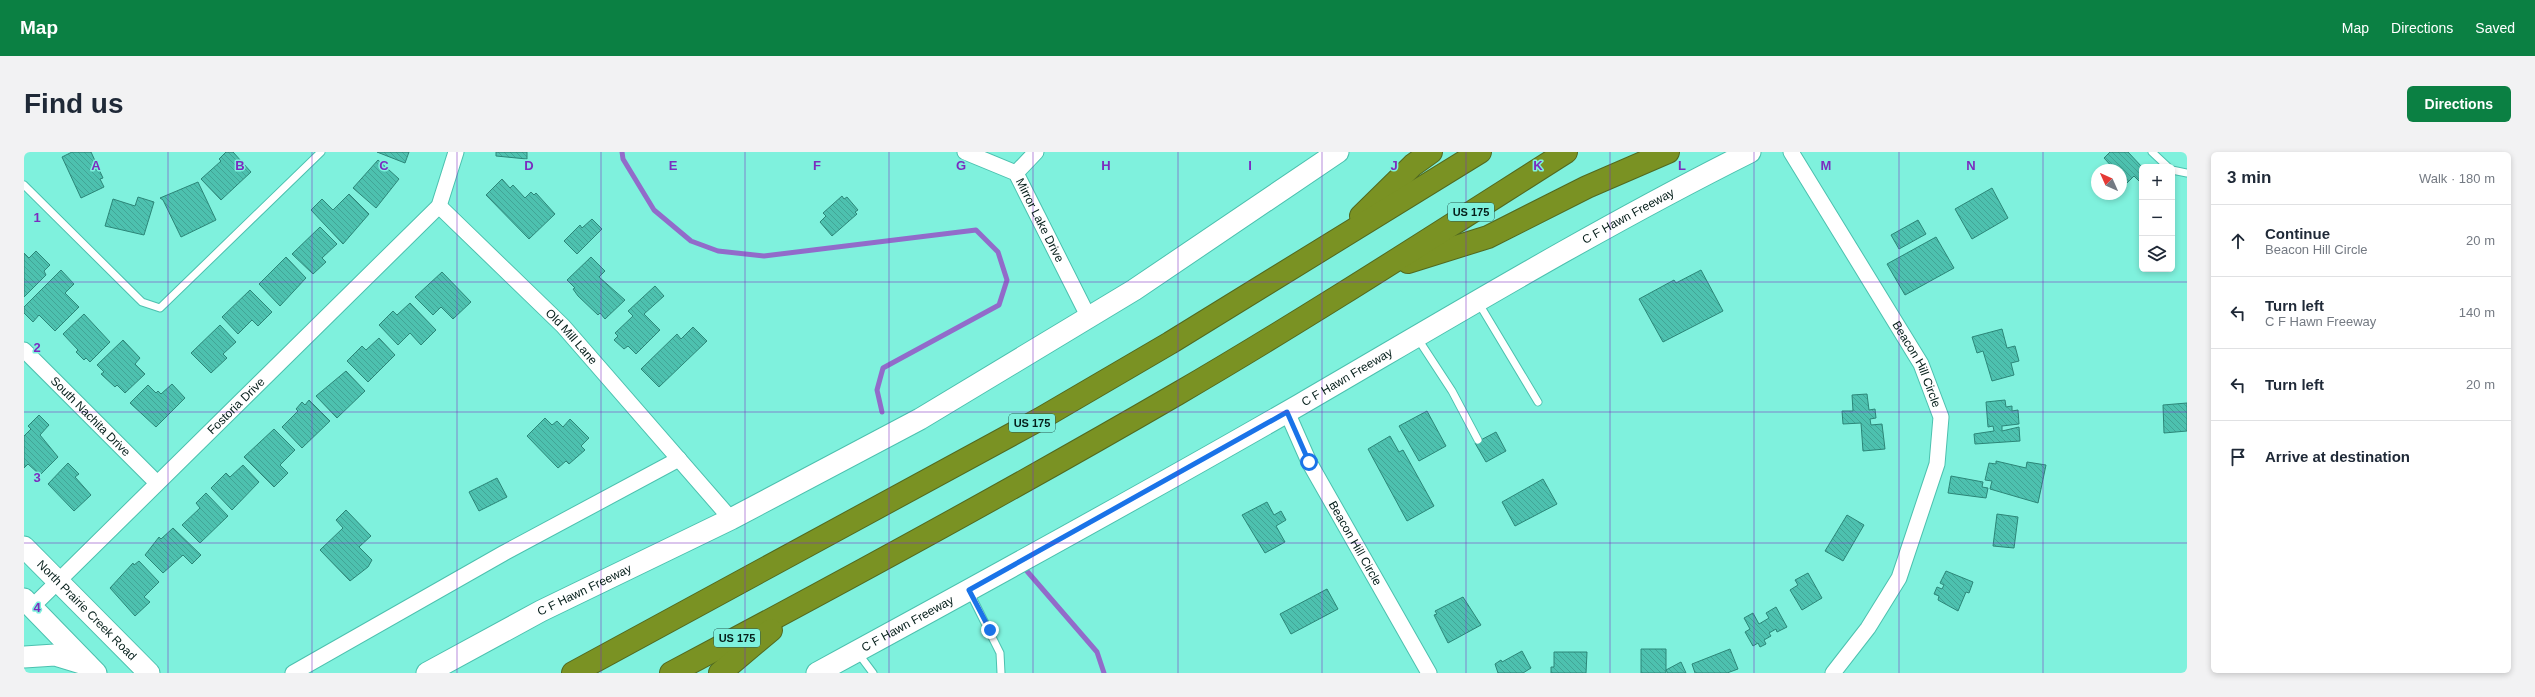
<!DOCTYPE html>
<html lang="en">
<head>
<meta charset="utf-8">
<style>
	:root { --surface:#fff; --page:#f2f2f3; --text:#1f2937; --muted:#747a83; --line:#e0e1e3; --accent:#0b8043 }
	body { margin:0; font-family:Arial,sans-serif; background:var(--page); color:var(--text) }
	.controls { position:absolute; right:12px; top:12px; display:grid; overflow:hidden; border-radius:6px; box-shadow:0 2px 6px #0003 }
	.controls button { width:36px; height:36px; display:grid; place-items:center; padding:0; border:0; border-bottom:1px solid var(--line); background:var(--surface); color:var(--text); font:20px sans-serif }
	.compass { position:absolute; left:2067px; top:12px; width:36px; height:36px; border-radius:50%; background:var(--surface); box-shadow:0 2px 6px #0003; rotate:315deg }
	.stop { position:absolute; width:12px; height:12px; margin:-9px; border:3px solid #1a73e8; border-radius:50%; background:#fff }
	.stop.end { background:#1a73e8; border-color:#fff; box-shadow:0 1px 4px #0008 }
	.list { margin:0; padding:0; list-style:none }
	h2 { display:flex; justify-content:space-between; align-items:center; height:52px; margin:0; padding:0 16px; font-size:17px }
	h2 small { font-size:13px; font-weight:400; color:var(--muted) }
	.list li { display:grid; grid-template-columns:26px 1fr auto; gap:12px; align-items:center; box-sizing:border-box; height:72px; padding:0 16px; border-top:1px solid var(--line) }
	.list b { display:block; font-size:15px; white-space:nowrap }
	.list p { margin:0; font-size:13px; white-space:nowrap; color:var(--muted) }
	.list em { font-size:13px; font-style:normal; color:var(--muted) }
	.icon { flex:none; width:22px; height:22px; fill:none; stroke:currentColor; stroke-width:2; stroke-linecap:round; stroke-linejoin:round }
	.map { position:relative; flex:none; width:2163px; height:521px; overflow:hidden; border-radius:6px }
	header { display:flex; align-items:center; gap:24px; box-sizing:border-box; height:56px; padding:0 20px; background:var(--accent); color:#fff }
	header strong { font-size:19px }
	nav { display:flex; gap:22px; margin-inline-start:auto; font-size:14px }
	.intro { display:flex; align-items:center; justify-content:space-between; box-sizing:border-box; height:96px; padding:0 24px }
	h1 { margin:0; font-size:28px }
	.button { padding:10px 18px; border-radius:6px; background:var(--accent); color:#fff; font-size:14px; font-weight:700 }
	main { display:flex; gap:24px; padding:0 24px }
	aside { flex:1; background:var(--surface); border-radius:6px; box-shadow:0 2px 6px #0003 }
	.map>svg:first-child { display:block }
</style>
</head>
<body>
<header>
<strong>Map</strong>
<nav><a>Map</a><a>Directions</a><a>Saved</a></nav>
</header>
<div class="intro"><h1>Find us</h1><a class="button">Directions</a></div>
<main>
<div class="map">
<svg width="2163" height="521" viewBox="0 0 2163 521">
	<defs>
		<pattern id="building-back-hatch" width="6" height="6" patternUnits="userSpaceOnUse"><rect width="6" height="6" fill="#4dc1af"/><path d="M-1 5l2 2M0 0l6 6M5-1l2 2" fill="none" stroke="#42a596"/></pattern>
	</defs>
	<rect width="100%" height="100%" fill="#7ff1dd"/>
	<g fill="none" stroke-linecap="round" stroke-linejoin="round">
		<g stroke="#926bca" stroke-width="5">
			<polyline points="598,0 599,7 630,58 667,89 694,99 740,104 952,78 974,100 983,128 975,153 859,216 853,238 858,260"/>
			<polyline points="1002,418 1073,500 1080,521"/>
		</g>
	</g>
	<g fill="url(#building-back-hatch)" stroke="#2c8678">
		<polygon points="48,0 67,0 79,26 76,27 80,35 57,46 38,5"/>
		<polygon points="202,0 209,0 227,20 197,48 177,27 197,9 195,7"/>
		<polygon points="353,0 385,0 381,11"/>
		<polygon points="472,0 503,0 503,7 472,4"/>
		<polygon points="2086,0 2104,0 2118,15 2120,13 2122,15 2118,15 2118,32 2110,24 2103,31 2097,24 2097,18 2091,18 2080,6"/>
		<polygon points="354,8 375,27 352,56 329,36"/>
		<polygon points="478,27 486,36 489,33 501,46 507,40 510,43 512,41 531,62 505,87 462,43"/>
		<polygon points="174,30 192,68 157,85 139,48 136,46"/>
		<polygon points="1968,36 1984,66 1948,87 1931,57"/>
		<polygon points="325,42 345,62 319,92 287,58 298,47 309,58"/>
		<polygon points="818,44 820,47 823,45 834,58 831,60 833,62 808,84 796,70 802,64 799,61"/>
		<polygon points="114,45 130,50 120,83 81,74 89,47 111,54"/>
		<polygon points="568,67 578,77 553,102 540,89 556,73 558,76"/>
		<polygon points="1894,68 1902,82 1875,97 1867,83"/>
		<polygon points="296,75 313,92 298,106 302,110 289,122 268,102"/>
		<polygon points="1912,85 1930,116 1881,143 1863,112"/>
		<polygon points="12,99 26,113 20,119 22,123 0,145 0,101 5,106"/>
		<polygon points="262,105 282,126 256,154 235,132"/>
		<polygon points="567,105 581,119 575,125 601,148 581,167 576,161 574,163 554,144 549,137 551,136 543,128"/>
		<polygon points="37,118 50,132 41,141 55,155 31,179 15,163 9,170 0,161 0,155"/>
		<polygon points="1677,118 1699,159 1639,190 1615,147 1650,128 1652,131"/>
		<polygon points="418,120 447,150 429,167 417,155 409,163 391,145"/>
		<polygon points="631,134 640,144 620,162 636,178 612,202 604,194 600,197 590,188 594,184 591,181 609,164 604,159"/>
		<polygon points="226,138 248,160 234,174 228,168 214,182 198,165"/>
		<polygon points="386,151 412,178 397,193 386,181 374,193 355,173 369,159 373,163"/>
		<polygon points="60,162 86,190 66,210 62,206 60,208 52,200 54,198 39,182"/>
		<polygon points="196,173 212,190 199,202 203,206 187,221 167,201"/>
		<polygon points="669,175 683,189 635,235 617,217 653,182 657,187"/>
		<polygon points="1978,177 1983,196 1991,194 1995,209 1987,211 1990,223 1968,229 1959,199 1953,201 1948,185"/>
		<polygon points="355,186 371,203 344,230 323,209 338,194 342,198"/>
		<polygon points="99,188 116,206 111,212 121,222 101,241 93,233 91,235 77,222 80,220 73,213"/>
		<polygon points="322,219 341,239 313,266 292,244"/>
		<polygon points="148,232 161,246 132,275 106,251 124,233 132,241 134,239 137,242"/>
		<polygon points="1843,242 1845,258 1851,257 1852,266 1846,267 1847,273 1858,272 1861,297 1839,299 1837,271 1819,272 1818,259 1829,259 1828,243"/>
		<polygon points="285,248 306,269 278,296 258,275 274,259 272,257 278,250 281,253"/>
		<polygon points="1981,248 1982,255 1988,254 1988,259 1994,258 1995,272 1978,274 1978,279 1995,275 1996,289 1951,292 1950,282 1970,279 1969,274 1964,275 1962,250"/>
		<polygon points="2163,251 2163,279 2140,281 2139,253"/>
		<polygon points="1403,259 1422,294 1395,309 1375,274"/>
		<polygon points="15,263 25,273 16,283 34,305 16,323 4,312 0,316 0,284 7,277 4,274"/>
		<polygon points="521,266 528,273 533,269 539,275 546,267 565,286 557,294 561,298 545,312 542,309 534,316 503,284"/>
		<polygon points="250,277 271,298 256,313 264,321 250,335 220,305"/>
		<polygon points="1472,280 1482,299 1462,310 1451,291"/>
		<polygon points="1366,284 1375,300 1379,298 1410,354 1383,369 1344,297"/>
		<polygon points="1972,309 2002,316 2003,310 2022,313 2014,351 1966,337 1968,329 1961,328 1965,311 1972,312"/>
		<polygon points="44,311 55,322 51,325 67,343 50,359 24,332"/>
		<polygon points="219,313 235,330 208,358 187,336 202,321 206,325"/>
		<polygon points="1927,324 1959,330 1958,335 1964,336 1962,346 1924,341"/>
		<polygon points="473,326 483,345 455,359 445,340"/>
		<polygon points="1519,327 1533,352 1491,374 1478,350"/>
		<polygon points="182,341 204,364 176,391 158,373 176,356 172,351"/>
		<polygon points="1243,350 1250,363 1257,359 1262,368 1252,374 1261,390 1241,401 1218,363"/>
		<polygon points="322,358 347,384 335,395 348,408 344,415 326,429 296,398 319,376 312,368"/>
		<polygon points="1973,362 1994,365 1990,396 1969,394"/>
		<polygon points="1823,363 1840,373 1819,409 1801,399"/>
		<polygon points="149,376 177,403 168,412 159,403 139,421 121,403 135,385 137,387"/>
		<polygon points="115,409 135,430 120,445 126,450 111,464 86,436 109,411 110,413"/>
		<polygon points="1922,419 1949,430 1945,441 1942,440 1934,459 1914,448 1915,444 1910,442 1913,435 1918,437 1920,433 1916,431"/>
		<polygon points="1784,421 1798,446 1778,458 1766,438 1774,433 1771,428"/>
		<polygon points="1303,437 1314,457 1267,482 1256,462"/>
		<polygon points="1439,445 1457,473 1424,491 1410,463 1413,462 1411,459"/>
		<polygon points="1752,455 1763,475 1753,480 1752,477 1745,481 1747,484 1740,488 1742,492 1736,495 1734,491 1729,494 1721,480 1726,477 1720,466 1729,461 1735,472 1745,466 1742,461"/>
		<polygon points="1617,497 1642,497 1642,518 1657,510 1662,521 1644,521 1642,518 1642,521 1617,521"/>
		<polygon points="1706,497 1714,517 1703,521 1671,521 1668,512"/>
		<polygon points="1498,499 1507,516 1499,521 1474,521 1471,512 1477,508 1478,510"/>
		<polygon points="1530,500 1563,500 1562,521 1527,521 1527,515 1530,515"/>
	</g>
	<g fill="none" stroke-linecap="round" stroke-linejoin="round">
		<defs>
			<g id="lane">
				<polyline points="2128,0 2144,15"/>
				<polyline points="2148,18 2163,21"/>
				<polyline points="0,33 118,150 136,156 297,0"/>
				<polyline points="1454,150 1514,250"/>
				<polyline points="1394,187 1428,239 1454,288"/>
				<polyline points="945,439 976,501 977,521"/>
				<polyline points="834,501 849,521"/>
			</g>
			<g id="street">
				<path id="s1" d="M941,0L992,21L1064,164"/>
				<path id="s2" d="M1767,0L1897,212L1917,265L1913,312L1875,426L1844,476L1809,521"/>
				<polyline points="992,21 1012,0"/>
				<path id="s3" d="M415,54L539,174L707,367"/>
				<path id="s4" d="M0,198L133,331"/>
				<path id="s5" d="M1263,260L1285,310L1405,521"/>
				<path id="s6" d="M9,454L415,54L432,0"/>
				<polyline points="269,521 480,401 655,307"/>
			</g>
			<g id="secondary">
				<path id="s7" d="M0,395L125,521"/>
				<polyline points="0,447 72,521"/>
				<polyline points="0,505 31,503 64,513"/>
				<path id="s8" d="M403,521L517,459L707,367L896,267L1110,138L1314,0"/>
				<path id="s9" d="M793,521C955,433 1117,344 1277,252C1425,166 1572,77 1726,0"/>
			</g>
			<g id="highway">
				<polyline points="1337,64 1389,13 1407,0"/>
				<polyline points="1384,110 1464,85 1563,35 1644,0"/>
				<polyline points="549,521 1016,267 1146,191 1456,0"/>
				<path d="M647,521C817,431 986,339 1153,242C1285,165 1413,82 1542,0"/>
				<polyline points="696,521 747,478"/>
			</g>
		</defs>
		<use href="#lane" stroke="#4cc1af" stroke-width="9"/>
		<use href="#street" stroke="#4cc1af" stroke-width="17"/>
		<use href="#secondary" stroke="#4cc1af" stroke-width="23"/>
		<use href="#highway" stroke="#516920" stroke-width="24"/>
		<use href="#lane" stroke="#fff" stroke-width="7"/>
		<use href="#street" stroke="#fff" stroke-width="15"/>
		<use href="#secondary" stroke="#fff" stroke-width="21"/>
		<use href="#highway" stroke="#7a9223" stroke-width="22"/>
	</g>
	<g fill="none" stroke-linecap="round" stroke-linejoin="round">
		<polyline stroke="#1a73e8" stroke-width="5" points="966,478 945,438 1263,260 1285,310"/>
	</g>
	<path fill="none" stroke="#7b2cbf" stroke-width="1" stroke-opacity="0.55" d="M144,0V521M288,0V521M433,0V521M577,0V521M721,0V521M865,0V521M1009,0V521M1154,0V521M1298,0V521M1442,0V521M1586,0V521M1730,0V521M1875,0V521M2019,0V521M0,130H2163M0,260H2163M0,391H2163"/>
	<g text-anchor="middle" stroke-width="3" stroke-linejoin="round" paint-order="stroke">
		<g fill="#7ff1dd" stroke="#2a5d54" stroke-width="1">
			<rect x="1424" y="51" width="46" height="18" rx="3"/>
			<rect x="985" y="262" width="46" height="18" rx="3"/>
			<rect x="690" y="477" width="46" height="18" rx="3"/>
		</g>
		<g font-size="11" font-weight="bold" fill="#051e1a">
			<text x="1447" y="64">US 175</text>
			<text x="1008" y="275">US 175</text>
			<text x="713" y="490">US 175</text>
		</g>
		<g font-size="12" fill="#051e1a" stroke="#7ff1dd">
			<text dy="4" stroke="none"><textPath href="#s9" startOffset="931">C F Hawn Freeway</textPath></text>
			<text dy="4" stroke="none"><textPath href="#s1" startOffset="108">Mirror Lake Drive</textPath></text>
			<text dy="4" stroke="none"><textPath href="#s3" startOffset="186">Old Mill Lane</textPath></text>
			<text dy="4" stroke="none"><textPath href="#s2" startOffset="247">Beacon Hill Circle</textPath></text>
			<text dy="4" stroke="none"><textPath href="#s9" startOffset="607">C F Hawn Freeway</textPath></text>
			<text dy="4" stroke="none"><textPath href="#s6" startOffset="285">Fostoria Drive</textPath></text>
			<text dy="4" stroke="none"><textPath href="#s4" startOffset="94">South Nachita Drive</textPath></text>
			<text dy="4" stroke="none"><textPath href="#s5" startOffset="148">Beacon Hill Circle</textPath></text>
			<text dy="4" stroke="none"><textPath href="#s8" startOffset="178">C F Hawn Freeway</textPath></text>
			<text dy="4" stroke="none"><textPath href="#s7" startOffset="89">North Prairie Creek Road</textPath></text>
			<text dy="4" stroke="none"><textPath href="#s9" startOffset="103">C F Hawn Freeway</textPath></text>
		</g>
	</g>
	<g font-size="13" text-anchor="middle" font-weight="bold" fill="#7b2cbf" stroke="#7ff1dd" stroke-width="3" stroke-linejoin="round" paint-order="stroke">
		<text x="72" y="18">A</text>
		<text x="216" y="18">B</text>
		<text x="360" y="18">C</text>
		<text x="505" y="18">D</text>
		<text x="649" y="18">E</text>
		<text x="793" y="18">F</text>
		<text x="937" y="18">G</text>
		<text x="1082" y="18">H</text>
		<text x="1226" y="18">I</text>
		<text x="1370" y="18">J</text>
		<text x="1514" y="18">K</text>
		<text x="1658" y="18">L</text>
		<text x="1802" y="18">M</text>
		<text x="1947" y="18">N</text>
		<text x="13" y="70">1</text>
		<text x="13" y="200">2</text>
		<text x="13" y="330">3</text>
		<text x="13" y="460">4</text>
	</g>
</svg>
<div class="controls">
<button>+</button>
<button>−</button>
<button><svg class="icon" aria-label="layers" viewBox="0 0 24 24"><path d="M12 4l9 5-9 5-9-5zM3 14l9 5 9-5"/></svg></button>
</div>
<svg class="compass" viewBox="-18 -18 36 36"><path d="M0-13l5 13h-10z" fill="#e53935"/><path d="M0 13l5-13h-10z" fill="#747a83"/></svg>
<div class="stop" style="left:1285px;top:310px"></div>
<div class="stop end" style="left:966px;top:478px"></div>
</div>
<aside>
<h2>3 min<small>Walk · 180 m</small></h2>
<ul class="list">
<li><svg class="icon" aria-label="ahead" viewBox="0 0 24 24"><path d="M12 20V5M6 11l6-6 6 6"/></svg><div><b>Continue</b><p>Beacon Hill Circle</p></div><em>20 m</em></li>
<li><svg class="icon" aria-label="left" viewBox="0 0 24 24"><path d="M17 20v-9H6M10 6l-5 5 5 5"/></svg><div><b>Turn left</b><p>C F Hawn Freeway</p></div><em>140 m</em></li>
<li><svg class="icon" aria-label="left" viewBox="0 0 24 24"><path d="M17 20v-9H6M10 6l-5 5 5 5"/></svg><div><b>Turn left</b></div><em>20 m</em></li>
<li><svg class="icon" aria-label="arrive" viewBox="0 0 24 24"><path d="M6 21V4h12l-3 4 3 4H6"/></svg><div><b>Arrive at destination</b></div></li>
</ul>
</aside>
</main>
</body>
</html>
